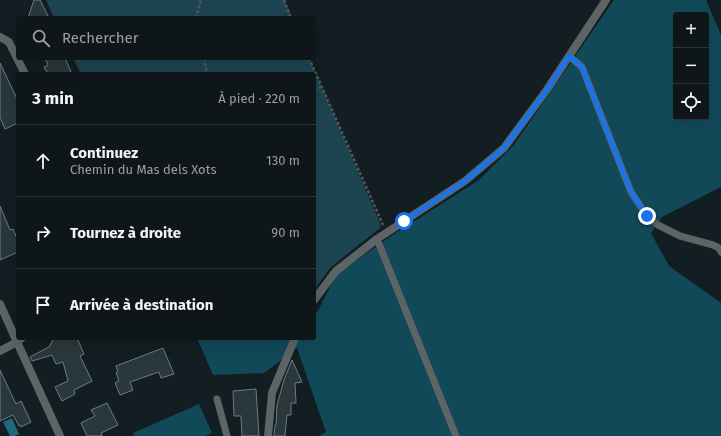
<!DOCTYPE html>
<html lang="fr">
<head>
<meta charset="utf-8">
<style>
	:root { --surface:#0e161a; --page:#171f23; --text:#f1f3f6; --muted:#9b9fa2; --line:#2e3539 }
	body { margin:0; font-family:"Fira Sans",sans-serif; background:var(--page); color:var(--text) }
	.controls { position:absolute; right:12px; top:12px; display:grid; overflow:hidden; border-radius:4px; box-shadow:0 4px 16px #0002 }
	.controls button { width:36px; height:36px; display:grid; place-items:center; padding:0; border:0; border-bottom:1px solid var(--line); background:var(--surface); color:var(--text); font:20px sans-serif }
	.stop { position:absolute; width:12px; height:12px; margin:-9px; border:3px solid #1a73e8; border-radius:50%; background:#fff }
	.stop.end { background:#1a73e8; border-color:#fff; box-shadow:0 1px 4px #0008 }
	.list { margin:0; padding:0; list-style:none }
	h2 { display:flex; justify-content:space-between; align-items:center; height:52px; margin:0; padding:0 16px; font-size:17px }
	h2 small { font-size:13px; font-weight:400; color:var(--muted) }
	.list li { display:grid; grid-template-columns:26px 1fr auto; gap:12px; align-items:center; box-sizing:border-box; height:72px; padding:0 16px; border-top:1px solid var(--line) }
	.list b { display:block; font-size:15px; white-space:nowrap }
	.list p { margin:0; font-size:13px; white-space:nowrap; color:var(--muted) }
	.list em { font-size:13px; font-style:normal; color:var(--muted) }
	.icon { flex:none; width:22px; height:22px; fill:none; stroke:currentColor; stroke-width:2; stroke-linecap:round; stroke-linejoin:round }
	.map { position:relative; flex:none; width:721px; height:436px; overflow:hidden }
	.search { position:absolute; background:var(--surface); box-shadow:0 4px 16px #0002; left:16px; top:16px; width:300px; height:44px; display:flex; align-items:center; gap:10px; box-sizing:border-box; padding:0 14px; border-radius:4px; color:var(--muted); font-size:15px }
	.panel { position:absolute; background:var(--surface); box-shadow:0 4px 16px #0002; left:16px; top:72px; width:300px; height:268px; border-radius:4px }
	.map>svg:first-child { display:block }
</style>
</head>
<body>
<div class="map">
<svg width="721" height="436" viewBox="0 0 721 436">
	<rect width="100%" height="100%" fill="#121e22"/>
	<g fill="#124958" fill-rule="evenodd">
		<path d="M614,0H706L721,35V187L662,217L651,233L669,266L721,303V436H319L326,432L297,348L264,373L213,375L197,338H314V311L317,313L336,275L391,236L479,180L513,146ZM676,15H706V117H676Z"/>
		<polygon points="199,404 212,433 205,436 134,436 133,433"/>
	</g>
	<g fill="#1d4551">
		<polygon points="46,0 284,0 292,18 54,18"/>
		<polygon points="73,58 309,58 380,223 380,228 331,267 314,290 314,74 81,74"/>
	</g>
	<polygon fill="#23697c" points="12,418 19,434 15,436 10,436 3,422"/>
	<g fill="#2a373b" stroke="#6d7c81">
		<polygon points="34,0 40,0 49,18 28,18"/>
		<polygon points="45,58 65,58 72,74 48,74 44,67 48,65"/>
		<polygon points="0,63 18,101 18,123 5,129 0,118"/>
		<polygon points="0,206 10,230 13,229 18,241 18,252 0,260"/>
		<polygon points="54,338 77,338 84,354 80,356 92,381 74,390 75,394 62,401 55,387 68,381 63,362 56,364 52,355 32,361 30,357 49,347"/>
		<polygon points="163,348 174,374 161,378 159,372 130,382 133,390 120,395 115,383 119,381 116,373 118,372 116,366"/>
		<polygon points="292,360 302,382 295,383 296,403 291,403 291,415 287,415 285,436 274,436 275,425 276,425 277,405 284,380"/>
		<polygon points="0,370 16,404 21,401 31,422 21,427 21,425 19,426 13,415 0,421"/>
		<polygon points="256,389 259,436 242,436 241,416 234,416 233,391"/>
		<polygon points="107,403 118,425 101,433 102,436 87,436 81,423 95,416 91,410"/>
	</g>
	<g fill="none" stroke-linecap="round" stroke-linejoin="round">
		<g stroke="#4e595c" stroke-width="2.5" stroke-dasharray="3 2" stroke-linecap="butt">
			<polyline points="284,0 291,18"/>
			<polyline points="196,18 201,0"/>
			<polyline points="204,58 207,74"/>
			<polyline points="309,58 383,225"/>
			<polyline points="314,90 322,86"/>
		</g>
		<g stroke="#5d6466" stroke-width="7">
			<polyline points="569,56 582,67 631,192 647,216 658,225 680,236 713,245 719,248 721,252"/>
			<polyline points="377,239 456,436"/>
			<polyline points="217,399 227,436"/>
		</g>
		<g stroke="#5d6466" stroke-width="8">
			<polyline points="0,37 9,42 25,74"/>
			<polyline points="314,300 336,271 377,239 465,181 504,148 546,91 606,0"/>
			<polyline points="0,304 17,342 0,351"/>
			<polyline points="22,338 17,342 60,436"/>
			<polyline points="268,436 272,393 295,338"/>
		</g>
	</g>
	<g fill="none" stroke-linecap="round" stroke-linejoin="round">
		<polyline stroke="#1a73e8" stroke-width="5" points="404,221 465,181 504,148 546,91 569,56 582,67 631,192 647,216"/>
	</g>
</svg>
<div class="controls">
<button>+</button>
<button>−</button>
<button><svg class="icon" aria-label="locate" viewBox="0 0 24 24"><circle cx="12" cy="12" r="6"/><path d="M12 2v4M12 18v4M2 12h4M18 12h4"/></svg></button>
</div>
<div class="stop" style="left:404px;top:221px"></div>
<div class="stop end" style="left:647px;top:216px"></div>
<div class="search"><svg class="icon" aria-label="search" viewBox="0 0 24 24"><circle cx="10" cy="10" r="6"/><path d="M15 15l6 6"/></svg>Rechercher</div>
<section class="panel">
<h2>3 min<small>À pied · 220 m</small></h2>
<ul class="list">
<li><svg class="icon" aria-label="ahead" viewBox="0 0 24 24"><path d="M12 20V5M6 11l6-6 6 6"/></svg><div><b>Continuez</b><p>Chemin du Mas dels Xots</p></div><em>130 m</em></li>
<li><svg class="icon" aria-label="right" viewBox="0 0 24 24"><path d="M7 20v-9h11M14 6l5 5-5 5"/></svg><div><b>Tournez à droite</b></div><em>90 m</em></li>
<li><svg class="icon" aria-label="arrive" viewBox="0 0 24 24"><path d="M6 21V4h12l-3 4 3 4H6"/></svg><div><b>Arrivée à destination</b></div></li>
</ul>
</section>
</div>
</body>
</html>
